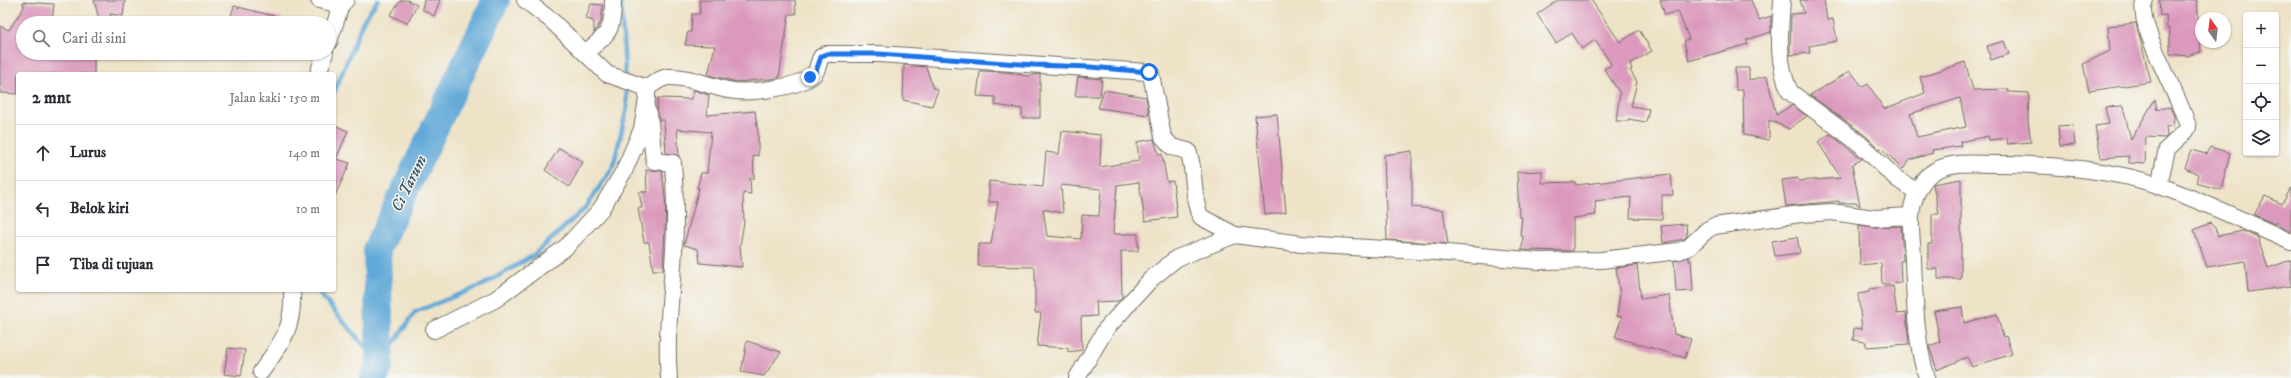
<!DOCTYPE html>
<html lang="id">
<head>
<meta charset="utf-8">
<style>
	:root { --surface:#fff; --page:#f2f2f3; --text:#2b2b33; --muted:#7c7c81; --line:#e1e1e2 }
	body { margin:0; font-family:"IM FELL DW Pica",serif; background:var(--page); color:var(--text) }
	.controls { position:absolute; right:12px; top:12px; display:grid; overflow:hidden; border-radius:4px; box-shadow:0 1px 3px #0004 }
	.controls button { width:36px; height:36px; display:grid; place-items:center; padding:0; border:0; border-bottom:1px solid var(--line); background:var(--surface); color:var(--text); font:20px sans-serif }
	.compass { position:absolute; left:2195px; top:12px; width:36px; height:36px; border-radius:50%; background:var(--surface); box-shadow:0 1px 3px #0004; rotate:346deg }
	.stop { position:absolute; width:12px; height:12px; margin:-9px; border:3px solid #1a73e8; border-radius:50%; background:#fff }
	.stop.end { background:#1a73e8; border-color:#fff; box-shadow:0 1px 4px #0008 }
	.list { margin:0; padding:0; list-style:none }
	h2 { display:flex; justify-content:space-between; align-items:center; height:52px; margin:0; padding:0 16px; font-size:17px }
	h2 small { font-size:13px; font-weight:400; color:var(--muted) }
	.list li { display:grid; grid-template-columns:26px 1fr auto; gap:12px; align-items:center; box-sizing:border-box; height:56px; padding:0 16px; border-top:1px solid var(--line) }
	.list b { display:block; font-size:15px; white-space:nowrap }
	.list em { font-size:13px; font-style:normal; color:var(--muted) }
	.icon { flex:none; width:22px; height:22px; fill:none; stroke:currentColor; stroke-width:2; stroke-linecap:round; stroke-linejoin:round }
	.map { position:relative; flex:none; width:2291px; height:378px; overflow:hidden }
	.search { position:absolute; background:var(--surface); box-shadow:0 1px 3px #0004; left:16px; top:16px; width:320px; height:44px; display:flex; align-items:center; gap:10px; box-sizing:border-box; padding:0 14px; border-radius:22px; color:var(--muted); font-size:15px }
	.panel { position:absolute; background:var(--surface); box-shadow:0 1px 3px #0004; left:16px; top:72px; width:320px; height:220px; border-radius:4px }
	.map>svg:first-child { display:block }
</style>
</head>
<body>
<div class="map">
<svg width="2291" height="378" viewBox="0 0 2291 378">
	<rect width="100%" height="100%" fill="#f6f6f2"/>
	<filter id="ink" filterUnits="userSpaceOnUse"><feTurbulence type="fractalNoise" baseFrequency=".025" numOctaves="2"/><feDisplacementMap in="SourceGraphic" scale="8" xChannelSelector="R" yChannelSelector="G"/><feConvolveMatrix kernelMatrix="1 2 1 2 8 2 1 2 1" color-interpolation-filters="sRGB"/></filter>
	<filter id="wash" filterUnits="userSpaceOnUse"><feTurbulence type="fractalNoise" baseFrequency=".012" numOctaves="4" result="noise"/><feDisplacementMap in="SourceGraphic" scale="16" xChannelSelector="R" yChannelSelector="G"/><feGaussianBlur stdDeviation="0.9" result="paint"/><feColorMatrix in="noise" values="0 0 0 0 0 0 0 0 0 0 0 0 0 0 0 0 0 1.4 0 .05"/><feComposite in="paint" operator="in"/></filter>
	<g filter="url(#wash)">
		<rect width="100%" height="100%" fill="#eee3c7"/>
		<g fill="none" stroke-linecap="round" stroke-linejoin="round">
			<g stroke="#61a9d8" stroke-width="4.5">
				<polyline points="334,93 363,21 378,0"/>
				<polyline points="320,290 320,294 380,364 415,312 483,285 534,255 585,208 613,167 627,108 621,0"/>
			</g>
			<polyline stroke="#61a9d8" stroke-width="28" points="374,378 380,364 377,248 496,0"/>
		</g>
		<g id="blocks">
			<g fill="#db9abd" fill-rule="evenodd">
				<polygon points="94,0 125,0 123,16 110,14 111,23 100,23"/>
				<polygon points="401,0 407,0 417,5 407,23 390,15"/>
				<polygon points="424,0 440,0 434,16 422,9"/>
				<polygon points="699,0 795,0 796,14 789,14 779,78 737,82 708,75 715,46 685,45 688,32 691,32 692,14 700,14"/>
				<polygon points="1558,0 1591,0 1620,42 1639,30 1652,51 1630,64 1632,69 1630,70 1637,82 1631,106 1649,109 1646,122 1628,119 1628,121 1616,121 1620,93 1604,69 1612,65 1595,40 1582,49 1572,33 1556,43 1537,14"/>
				<polygon points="1660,0 1751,0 1759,20 1771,16 1771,32 1746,40 1748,44 1689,61 1684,41 1689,39 1678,11 1665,15"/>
				<polygon points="1800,0 1824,0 1827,20 1833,19 1837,41 1809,46 1810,53 1790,55 1791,14 1804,13"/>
				<polygon points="2159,0 2197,0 2201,52 2187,56 2170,54 2170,29 2167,29 2166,15 2160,16"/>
				<polygon points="23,2 54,4 52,23 23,23 23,53 50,53 50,56 94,54 94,74 18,74 18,94 0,93 0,26 9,30 24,7"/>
				<polygon points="591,4 603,5 601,22 594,33 594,22 586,18"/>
				<polygon points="234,6 282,18 281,23 229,23"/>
				<polygon points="2136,23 2151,82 2089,91 2083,64 2110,51 2108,26"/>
				<polygon points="2004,41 2009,54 1991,60 1987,46"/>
				<path d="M1965,62L1973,90L2008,89V92L2029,93L2028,120L2031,142L2007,144L2008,138L1989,140L1988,136L1960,142L1961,146L1932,150L1933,153L1910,160L1903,169L1881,148L1879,149L1866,136L1810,95L1850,71L1863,87L1868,84L1884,109L1925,93L1920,77ZM1960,98L1966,127L1917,137L1910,114Z"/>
				<polygon points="904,65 926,67 933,88 938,90 932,106 903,100"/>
				<polygon points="1735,68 1749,68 1749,80 1767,76 1776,115 1792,105 1807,116 1789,129 1769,120 1769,140 1744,135 1743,90 1736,90"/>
				<polygon points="980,71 1006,72 1027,76 1040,74 1040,118 1022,118 1022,109 995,105 995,97 977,96"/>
				<polygon points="1078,77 1102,79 1100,96 1075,96"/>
				<polygon points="694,90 709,95 707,115 755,111 758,134 758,156 753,155 754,179 750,178 751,194 743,193 744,222 740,246 742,267 700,263 698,249 684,245 699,188 697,188 701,173 707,173 711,132 677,129 679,156 666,153 664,120 659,120 657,109 658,98 692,99"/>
				<polygon points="1104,90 1146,97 1149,115 1098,108"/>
				<polygon points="2155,99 2157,109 2170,107 2174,116 2173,127 2166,126 2167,136 2165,138 2146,137 2145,164 2129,163 2129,156 2101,158 2095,126 2109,124 2105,107 2123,106 2131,140"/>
				<polygon points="1277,114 1286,212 1265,215 1255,116"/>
				<polygon points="334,125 348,131 336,159 350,163 334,198"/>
				<polygon points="2073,125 2075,145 2060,146 2058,126"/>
				<path d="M1062,131L1101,135L1100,167L1139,161L1137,142L1154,139L1159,155L1162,154L1167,182L1173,181L1177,217L1145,221L1139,182L1117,185L1113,234H1138V251H1121L1122,298L1118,301L1096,302L1097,316L1081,317L1082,350L1068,352V348L1037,346L1041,313H1035V267L978,266L979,244H991L998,202H989V181L1043,187L1046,152L1059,154ZM1061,185L1101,189L1099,216L1082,215L1081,239L1047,236L1043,209L1063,213Z"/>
				<polygon points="1830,134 1862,159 1852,165 1860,206 1856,203 1839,203 1839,201 1786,206 1782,180 1798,178 1798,181 1841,178 1818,142"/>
				<polygon points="2210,147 2230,153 2221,190 2196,183 2198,174 2185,168 2191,150 2206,154"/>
				<polygon points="559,148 583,162 569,187 545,170"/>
				<polygon points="1412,151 1412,207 1443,210 1448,244 1387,240 1384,155"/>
				<polygon points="646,170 662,171 666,206 663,270 653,270 649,242 644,242 638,208 642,208 639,192 647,192"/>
				<polygon points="1542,171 1542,183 1575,182 1576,185 1671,174 1673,195 1662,195 1662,219 1630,218 1631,197 1595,201 1596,215 1573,218 1573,251 1522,250 1523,236 1520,236 1522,217 1519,217 1517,172"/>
				<polygon points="1961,179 1961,279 1938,279 1938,269 1928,269 1928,244 1932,244 1932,214 1939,214 1933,184"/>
				<polygon points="2291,188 2291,232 2281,227 2276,222 2275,224 2254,215 2265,196 2282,204"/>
				<polygon points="2210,223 2215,228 2218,236 2243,231 2258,238 2268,268 2291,260 2291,286 2248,292 2245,261 2207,267 2194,230"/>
				<polygon points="1686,224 1687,236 1684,239 1663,243 1661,226"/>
				<polygon points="1859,225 1874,227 1901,226 1903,261 1900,261 1901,283 1882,284 1881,263 1860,265"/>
				<polygon points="1797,237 1800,253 1775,256 1772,241"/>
				<polygon points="1689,257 1689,261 1691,260 1693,291 1676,292 1674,261"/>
				<polygon points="1637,265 1641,299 1669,295 1674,334 1691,339 1685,358 1615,337 1622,317 1617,316 1620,294 1616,268"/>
				<polygon points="1893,286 1897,314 1906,313 1909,344 1866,347 1866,342 1853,340 1854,328 1862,329 1858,294 1869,292 1869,289"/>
				<polygon points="1962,307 1964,323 1997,314 2003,337 2006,336 2012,354 1972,367 1967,357 1937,370 1929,346 1940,342 1934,311"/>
				<polygon points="747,341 781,352 764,376 741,372"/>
				<polygon points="228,348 245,350 241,376 224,374"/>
			</g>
		</g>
	</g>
	<g filter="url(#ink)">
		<use href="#blocks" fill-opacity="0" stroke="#6f6b62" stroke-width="1"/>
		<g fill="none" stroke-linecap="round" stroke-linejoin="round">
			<defs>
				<g id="minor">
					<polyline points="319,0 341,5 346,0"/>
					<polyline points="525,0 552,21 607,74 647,88"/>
					<path d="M1782,0C1780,31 1776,62 1790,92L1860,144L1897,179L1917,192"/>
					<path d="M2145,0C2133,20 2182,100 2188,127L2186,131L2167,149L2159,186"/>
					<polyline points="329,42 341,5"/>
					<path d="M585,53C609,33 613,32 613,0"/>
					<polyline points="318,74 325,53"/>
					<path d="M647,88C653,84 660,78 668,77C688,76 709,86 728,90C747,94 800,88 814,74C818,70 818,62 821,57L826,54H879L1147,72L1151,74L1163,137L1172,147L1188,151C1196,170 1192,203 1201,217L1235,235L1302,244L1435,252L1538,261L1601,260L1679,251L1689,247L1707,230L1714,226L1801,214L1832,212L1874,218L1911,216"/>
					<path d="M649,113L654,161L673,163C675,191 676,221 674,249C672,292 665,335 669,378"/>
					<polyline points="434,330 496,299 566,247 601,209 624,171 642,129 647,99 647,88"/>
					<path d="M261,372C282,342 294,329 292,290"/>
					<polyline points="1077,378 1106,329 1151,279 1177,258 1235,235"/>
					<path d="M1927,378C1915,341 1915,300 1913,261C1913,247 1910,231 1911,216C1912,202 1918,185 1929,175C1947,160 1972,164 1993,164C2044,164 2112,169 2160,186C2205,202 2248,223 2291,242"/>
				</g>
			</defs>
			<use href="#minor" stroke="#6f6b62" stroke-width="18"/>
			<use href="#minor" stroke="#fff" stroke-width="16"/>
		</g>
	</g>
	<g fill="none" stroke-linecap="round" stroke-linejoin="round" filter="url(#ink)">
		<polyline stroke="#1a73e8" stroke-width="5" points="810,77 816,71 821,57 826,54 879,54 1034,65 1090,67 1149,72"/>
	</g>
	<g text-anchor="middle" stroke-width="3" stroke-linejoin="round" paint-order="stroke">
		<g font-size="16" font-style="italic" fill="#3e5768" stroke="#f6f6f2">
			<text transform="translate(408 183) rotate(-64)" y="6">Ci Tarum</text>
		</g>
	</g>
</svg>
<div class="controls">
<button>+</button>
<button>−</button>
<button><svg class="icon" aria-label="locate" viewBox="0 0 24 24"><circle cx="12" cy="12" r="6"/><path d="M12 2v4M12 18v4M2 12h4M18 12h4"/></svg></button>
<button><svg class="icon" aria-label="layers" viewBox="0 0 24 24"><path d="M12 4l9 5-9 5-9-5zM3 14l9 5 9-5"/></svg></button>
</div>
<svg class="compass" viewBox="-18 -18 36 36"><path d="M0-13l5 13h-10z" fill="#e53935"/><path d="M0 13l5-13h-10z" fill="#7c7c81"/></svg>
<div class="stop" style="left:1149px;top:72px"></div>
<div class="stop end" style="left:810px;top:77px"></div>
<div class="search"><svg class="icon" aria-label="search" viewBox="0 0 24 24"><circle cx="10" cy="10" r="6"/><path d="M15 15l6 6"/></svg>Cari di sini</div>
<section class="panel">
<h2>2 mnt<small>Jalan kaki · 150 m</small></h2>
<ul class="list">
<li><svg class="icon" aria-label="ahead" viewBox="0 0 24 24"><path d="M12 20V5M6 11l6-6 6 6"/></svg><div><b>Lurus</b></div><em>140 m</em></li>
<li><svg class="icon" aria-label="left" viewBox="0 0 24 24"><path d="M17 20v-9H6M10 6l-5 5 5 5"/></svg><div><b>Belok kiri</b></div><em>10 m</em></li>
<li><svg class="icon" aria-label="arrive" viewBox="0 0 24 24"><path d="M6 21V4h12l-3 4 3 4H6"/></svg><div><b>Tiba di tujuan</b></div></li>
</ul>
</section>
</div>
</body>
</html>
